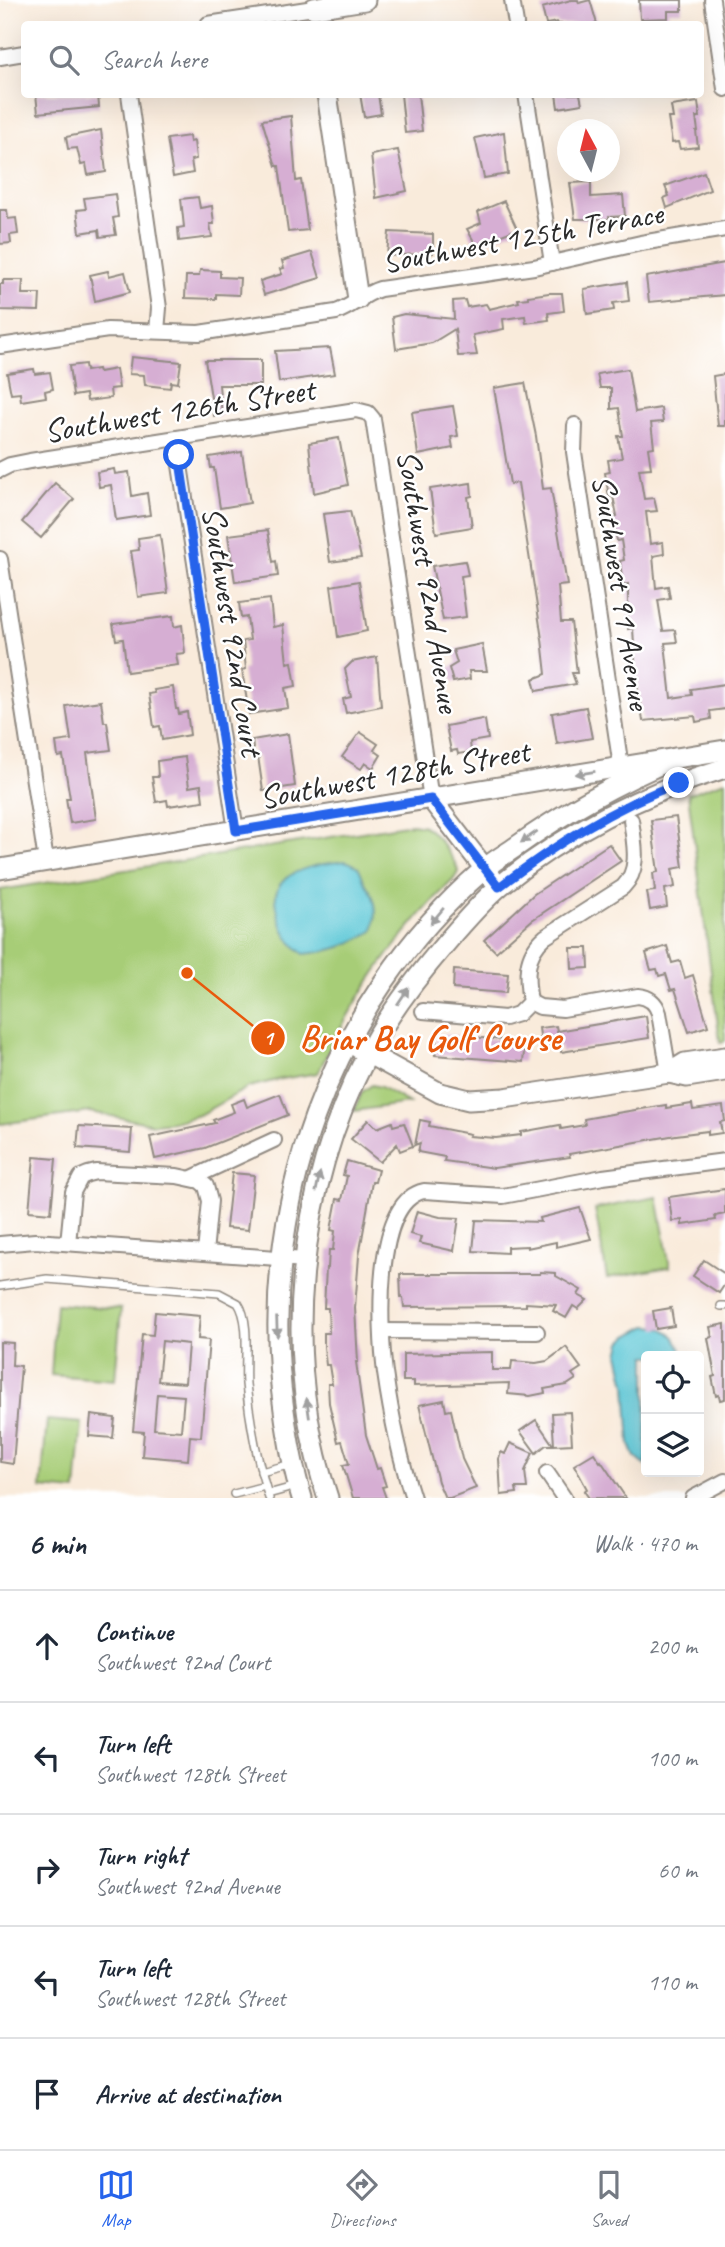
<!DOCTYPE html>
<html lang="en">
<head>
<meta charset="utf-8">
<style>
	:root { --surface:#fff; --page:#f2f2f3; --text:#1f2937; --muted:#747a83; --line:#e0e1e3; --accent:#2563eb }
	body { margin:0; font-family:Caveat,sans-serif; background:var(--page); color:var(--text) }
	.controls { position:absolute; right:21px; bottom:21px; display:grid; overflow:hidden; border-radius:7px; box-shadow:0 7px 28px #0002 }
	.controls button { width:63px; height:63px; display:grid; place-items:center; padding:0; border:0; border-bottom:2px solid var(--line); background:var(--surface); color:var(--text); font:35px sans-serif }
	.compass { position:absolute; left:557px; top:119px; width:63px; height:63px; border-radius:50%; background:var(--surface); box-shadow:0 7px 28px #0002; rotate:353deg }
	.stop { position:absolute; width:21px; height:21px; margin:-16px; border:5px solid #2563eb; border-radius:50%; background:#fff }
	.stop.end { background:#2563eb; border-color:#fff; box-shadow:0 2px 7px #0008 }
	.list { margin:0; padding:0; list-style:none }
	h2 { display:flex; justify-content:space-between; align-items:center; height:91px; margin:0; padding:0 28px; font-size:30px }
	h2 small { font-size:23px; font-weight:400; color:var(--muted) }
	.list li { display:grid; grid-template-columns:46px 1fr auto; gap:21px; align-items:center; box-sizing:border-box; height:112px; padding:0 28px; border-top:2px solid var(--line) }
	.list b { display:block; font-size:26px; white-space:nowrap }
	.list p { margin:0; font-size:23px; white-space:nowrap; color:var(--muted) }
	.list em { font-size:23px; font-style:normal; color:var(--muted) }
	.icon { flex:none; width:38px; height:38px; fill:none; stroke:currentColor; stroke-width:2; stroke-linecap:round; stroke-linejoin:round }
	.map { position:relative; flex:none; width:725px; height:1498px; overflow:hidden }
	.search { position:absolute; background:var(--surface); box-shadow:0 7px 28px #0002; left:21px; right:21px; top:21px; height:77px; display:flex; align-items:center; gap:18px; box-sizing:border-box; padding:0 24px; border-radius:7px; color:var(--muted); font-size:26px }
	.sheet { height:651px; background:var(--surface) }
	nav { display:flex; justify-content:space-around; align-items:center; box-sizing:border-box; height:98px; border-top:2px solid var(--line); background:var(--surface); font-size:19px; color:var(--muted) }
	nav a { display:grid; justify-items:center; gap:4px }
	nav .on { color:var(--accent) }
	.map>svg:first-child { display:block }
</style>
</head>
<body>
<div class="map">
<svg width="725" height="1498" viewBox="0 0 725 1498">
	<rect width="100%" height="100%" fill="#fff"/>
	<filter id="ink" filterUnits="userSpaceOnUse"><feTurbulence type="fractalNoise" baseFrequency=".0143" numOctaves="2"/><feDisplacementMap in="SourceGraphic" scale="14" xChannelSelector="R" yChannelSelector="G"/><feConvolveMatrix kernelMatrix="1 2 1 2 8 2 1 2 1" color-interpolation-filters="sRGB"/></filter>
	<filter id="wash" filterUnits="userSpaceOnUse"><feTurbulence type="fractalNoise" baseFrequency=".00686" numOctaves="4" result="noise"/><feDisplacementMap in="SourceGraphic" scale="28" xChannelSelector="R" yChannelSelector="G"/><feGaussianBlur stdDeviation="1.57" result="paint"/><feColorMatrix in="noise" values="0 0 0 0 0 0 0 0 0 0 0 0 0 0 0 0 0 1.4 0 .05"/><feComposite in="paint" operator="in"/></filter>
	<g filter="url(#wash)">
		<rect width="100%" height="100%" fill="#f9ebdb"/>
		<g fill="#a7cd77" stroke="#697c51" stroke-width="2">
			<polygon points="725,781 725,1041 720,1042 688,794"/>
			<path d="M412,824C415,825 422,825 424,826C434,831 457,861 458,872L454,879C396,936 352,1000 318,1073L281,1079L249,1087L199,1115L173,1122L154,1124L90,1112L0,1124V890Z"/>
			<polygon points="372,1085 381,1087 409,1103 354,1111 362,1092"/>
			<polygon points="657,1197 670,1267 607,1278 595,1209"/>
			<polygon points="56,1304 121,1309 115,1380 51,1375"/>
			<polygon points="47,1420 82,1423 76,1491 41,1488"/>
		</g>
		<g fill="#5dc8d7" stroke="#447a81" stroke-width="2">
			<path d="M345,861C366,868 357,870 366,884C377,900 378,912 373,931C346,946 335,951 304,954C290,944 282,930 278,913C277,905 274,898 277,891C284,868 326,863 345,861Z"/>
			<path d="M647,1326C668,1326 679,1336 682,1356H646V1466L635,1457L630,1445L626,1385L619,1354L622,1342L628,1336Z"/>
		</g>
		<g id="blocks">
			<g fill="#d6aed3" fill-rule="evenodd">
				<polygon points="571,0 578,0 579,3 590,0 597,24 558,24 557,22 546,24 542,8"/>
				<polygon points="639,0 682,0 682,11 668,11 668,18 640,19"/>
				<polygon points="36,94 98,94 99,107 38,113"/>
				<polygon points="360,94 378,94 381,114 364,117"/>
				<polygon points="401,94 418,94 422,131 405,133"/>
				<polygon points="556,94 580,94 582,104 558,108"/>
				<polygon points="698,102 700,117 696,117 698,131 696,131 698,147 680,149 678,142 672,143 668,118 673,118 671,106"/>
				<polygon points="291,116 296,181 301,180 308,230 288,232 279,166 276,166 262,120"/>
				<polygon points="101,130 106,172 88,175 86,164 81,165 77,148 68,149 66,137"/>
				<polygon points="504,132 508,174 484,178 475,138"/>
				<polygon points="189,136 190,142 194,141 196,159 191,160 193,173 173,177 167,139"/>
				<polygon points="398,150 407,191 376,198 371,155"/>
				<polygon points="704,172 710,190 667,208 664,198 669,196 665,186"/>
				<polygon points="591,182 591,197 623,195 625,216 609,217 609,219 575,219 570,183"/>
				<polygon points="115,194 118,217 113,218 116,235 100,237 99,230 80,233 77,210 86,209 84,198"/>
				<polygon points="198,197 200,208 212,206 214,224 210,224 212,237 179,241 178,228 184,227 181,199"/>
				<polygon points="504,201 517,229 476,245 467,229 481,223 478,212"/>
				<polygon points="0,210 7,210 8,219 16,218 18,234 10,235 11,243 0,244"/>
				<polygon points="389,232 433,234 433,253 387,256"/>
				<polygon points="312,252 320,278 264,295 260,281 282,274 280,269 284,268 282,261"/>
				<polygon points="725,263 725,295 649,302 646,277"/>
				<polygon points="200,270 220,271 220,277 240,278 239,295 216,294 216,299 185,298 186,276 199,276"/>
				<polygon points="108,271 109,276 125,272 130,292 95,301 90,275"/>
				<polygon points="3,280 23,280 22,294 40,294 39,311 0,310 0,284 3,284"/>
				<polygon points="627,282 629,301 613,303 614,310 587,314 584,289"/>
				<polygon points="549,293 562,293 564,311 548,313 549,320 526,323 525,316 503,319 504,329 473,335 477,355 458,356 455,329 432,343 396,349 392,317 404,314 454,319 453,301 465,300 467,307 486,304 489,309 519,302 518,299 528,298 528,296"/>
				<polygon points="330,348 335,374 279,382 275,351"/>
				<polygon points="131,357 181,362 178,383 171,382 170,388 145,385 144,375 129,374"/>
				<polygon points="205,360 261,360 261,385 219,385 222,415 214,416"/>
				<polygon points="85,364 86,371 98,369 99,372 116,369 119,388 110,389 111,398 87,401 86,394 73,396 69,366"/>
				<polygon points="34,369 35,374 50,372 53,389 45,391 46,397 21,401 20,393 11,394 7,373"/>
				<polygon points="628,369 635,412 661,408 663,422 651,423 654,447 648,448 651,468 639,469 644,499 654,498 657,511 646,512 650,544 663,542 664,554 653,556 656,588 668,586 670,598 658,600 663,631 675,630 677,642 665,643 671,698 692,695 691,689 725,684 725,709 710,711 711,719 696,722 695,716 643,721 636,678 633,628 628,629 628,584 623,585 620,561 624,560 621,540 617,541 613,517 617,516 613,496 609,497 605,473 610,472 608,460 622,458 618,436 623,436 619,408 611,409 611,388 600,388 597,374"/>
				<polygon points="725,374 725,426 718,426 713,376"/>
				<polygon points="525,383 536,436 543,489 551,488 567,585 558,586 561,622 571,622 577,673 572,673 576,684 536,691 533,679 546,674 542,639 518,483 510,484 494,388"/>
				<polygon points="453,406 458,436 451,437 453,448 418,455 412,412"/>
				<polygon points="339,438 348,485 314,493 309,443"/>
				<polygon points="242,452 250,503 220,508 214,468 211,468 209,457"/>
				<polygon points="114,469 115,474 129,472 132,496 147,493 150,515 116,520 111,485 99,487 97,472"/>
				<polygon points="55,483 74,499 41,538 22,522"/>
				<polygon points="471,483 472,496 468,497 472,527 436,533 430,489"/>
				<polygon points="350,511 361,558 330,562 323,514"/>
				<polygon points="268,530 273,562 276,561 278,576 235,582 228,535"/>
				<polygon points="160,535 168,593 138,597 131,551 139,550 138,538"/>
				<polygon points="465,561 468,575 461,576 466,617 443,620 432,566"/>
				<polygon points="359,581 367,631 338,637 331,586"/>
				<polygon points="270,599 273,627 283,625 287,663 292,662 296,686 285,688 288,708 249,714 242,670 246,669 243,641 250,640 247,617 241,618 239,603"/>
				<polygon points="173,616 174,627 182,625 185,653 176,654 178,665 127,672 123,639 116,640 113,624"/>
				<polygon points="482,644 487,671 469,671 470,679 453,682 449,668 457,663 453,650"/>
				<polygon points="377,657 381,706 346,713 343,699 351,697 345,669 352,662"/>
				<polygon points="173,687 176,709 178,709 179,714 187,712 190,735 162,740 160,726 154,727 149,694 155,693 154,690"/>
				<polygon points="101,701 104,722 107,722 111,750 87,753 96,819 70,823 66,798 70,798 63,756 58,757 56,742 71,740 66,706"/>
				<polygon points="586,707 592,738 557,744 552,713"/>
				<polygon points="482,719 485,720 488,739 470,742 471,752 458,754 457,750 451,751 446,726"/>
				<polygon points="360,732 378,744 374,750 381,755 373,768 365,763 361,769 342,757"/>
				<polygon points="288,734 295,786 263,791 258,756 254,757 252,740"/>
				<polygon points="185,757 189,787 201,785 203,801 168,806 167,800 156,802 152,777 158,777 157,761"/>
				<polygon points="676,817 683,867 672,869 675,887 665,889 667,907 650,910 647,892 655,891 653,873 658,872 651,820"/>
				<polygon points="609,844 621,861 532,920 496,952 484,940 534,894"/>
				<polygon points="667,946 672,963 680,961 685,978 693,975 708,1026 689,1032 675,989 671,990 666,974 659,976 657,969 651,970 646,953"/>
				<polygon points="571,948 588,948 589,968 572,969"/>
				<polygon points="454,970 508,974 506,993 453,989"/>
				<polygon points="646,1016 649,1038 561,1052 560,1046 542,1049 539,1028 556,1026 557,1031"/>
				<polygon points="437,1034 525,1042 523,1062 435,1055"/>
				<polygon points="280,1094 288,1115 205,1148 155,1159 150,1137 215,1123 213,1120 234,1112 231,1104 244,1099 247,1107"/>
				<polygon points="692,1104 693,1110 723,1106 725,1121 720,1122 722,1133 708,1135 708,1131 676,1135 569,1154 570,1157 494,1168 444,1161 445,1157 418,1152 420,1143 415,1145 420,1120 430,1122 429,1126 470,1134 469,1136 496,1138 521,1135 521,1132 560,1125 561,1129 585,1125 584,1119 617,1113 666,1105 666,1108"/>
				<polygon points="368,1120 377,1128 392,1122 393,1126 404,1123 413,1146 400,1151 397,1144 380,1162 351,1139"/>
				<polygon points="79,1126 132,1129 130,1152 77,1148"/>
				<polygon points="34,1157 56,1159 51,1213 29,1211"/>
				<polygon points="347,1161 378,1170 375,1182 372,1182 359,1256 355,1308 358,1362 356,1362 366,1435 377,1469 380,1468 386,1486 382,1487 386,1498 353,1498 343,1465 349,1464 342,1441 338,1442 329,1403 328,1384 332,1384 329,1365 326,1365 324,1347 324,1333 329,1333 328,1308 324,1308 326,1268 328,1268 329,1250 333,1250 335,1231 331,1230 337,1199 342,1200 347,1176 343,1175"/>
				<polygon points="232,1173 254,1175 248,1230 226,1228"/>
				<polygon points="725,1189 725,1214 715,1216 716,1220 682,1225 682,1220 672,1221 669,1197"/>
				<polygon points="580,1208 591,1239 556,1247 556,1242 527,1248 527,1246 507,1247 507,1253 473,1251 476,1220 541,1222 540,1218"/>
				<polygon points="417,1211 440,1217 459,1218 454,1251 419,1243 421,1237 410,1234"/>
				<polygon points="704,1260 725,1274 725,1284 719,1293 693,1276"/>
				<polygon points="540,1272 556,1273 556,1276 581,1290 578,1295 587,1300 578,1309 573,1306 566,1318 553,1311 556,1305 526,1303 526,1306 404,1307 403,1298 401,1298 400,1274 540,1274"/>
				<polygon points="671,1308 674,1326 656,1329 653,1311"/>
				<path d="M155,1312L200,1316L198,1339L209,1340L201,1437L190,1436L188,1460L142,1456L144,1432L133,1431L142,1334L153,1335ZM162,1341L188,1344L185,1383L158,1381ZM157,1394L184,1396L181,1431L154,1429Z"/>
				<polygon points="725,1324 725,1399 720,1400 719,1395 716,1396 712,1377 715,1376 708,1338 712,1337 710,1327"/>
				<polygon points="0,1342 13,1343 12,1365 21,1366 13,1464 0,1462"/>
				<polygon points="566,1347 581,1368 572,1374 576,1379 567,1385 544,1389 545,1393 530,1396 508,1394 509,1383 414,1386 414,1381 403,1381 403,1354 492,1352 492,1370 511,1370 512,1361 536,1363 547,1361"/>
				<polygon points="444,1400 446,1411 451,1410 462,1459 476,1488 450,1498 445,1498 438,1482 419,1405"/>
				<polygon points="570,1412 572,1444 554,1445 552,1413"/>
				<polygon points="91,1415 115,1418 113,1438 89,1436"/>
				<polygon points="536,1420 553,1445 546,1445 536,1453 520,1431"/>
				<polygon points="510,1443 533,1453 525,1471 527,1488 516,1488 517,1493 501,1495 499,1459 501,1452 505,1454"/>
				<polygon points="594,1453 600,1462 601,1461 626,1498 589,1498 584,1491 587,1489 574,1465"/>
			</g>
		</g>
	</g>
	<g filter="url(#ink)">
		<use href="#blocks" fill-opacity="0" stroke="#928b83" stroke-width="2"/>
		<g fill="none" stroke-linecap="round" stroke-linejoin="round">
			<defs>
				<g id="lane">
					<path d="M0,1286L47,1279L219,1293L238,1303C251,1322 244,1361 246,1384C250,1423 257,1461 269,1498"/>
					<polyline points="721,1306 725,1306"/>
					<polyline points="261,1472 292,1464"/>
					<polyline points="234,1494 265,1486"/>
					<polyline points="268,1494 297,1486"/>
				</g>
				<g id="street">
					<polyline points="512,0 516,24"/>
					<polyline points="712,0 725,89"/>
					<polyline points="208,24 314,8"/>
					<polyline points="0,57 24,53"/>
					<polyline points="129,94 159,308 157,331"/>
					<polyline points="526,94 552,263"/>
					<path d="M0,346L108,330L199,333L336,312C352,307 363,294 380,289L534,267L641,243L725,229"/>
					<polyline points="575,425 574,452 621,767"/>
					<polyline points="176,439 236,831"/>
					<polyline points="0,470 10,465 30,461 356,410 368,413 373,419 431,799"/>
					<polyline points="0,559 46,861"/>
					<path d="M530,1002C526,977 524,955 545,937L623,887C641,869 634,843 631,820"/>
					<path d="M530,1002L540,1007L563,1009L638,996C649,997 656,1003 659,1013L669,1073"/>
					<polyline points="423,1011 505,1018 518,1014 530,1002"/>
					<polyline points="192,1178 274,1140"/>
					<polyline points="68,1243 73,1192 81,1177 88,1174 96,1172 177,1176 200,1181 206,1186 210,1201 205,1253"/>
					<polyline points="0,1244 35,1241 305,1260"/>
					<polyline points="382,1331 537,1332"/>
					<polyline points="547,1473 564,1498"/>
					<path d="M413,1498C400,1458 391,1415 385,1373C380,1333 372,1202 424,1191L503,1196L603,1177L725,1161"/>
					<polyline points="693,1498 725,1481"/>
				</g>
				<g id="secondary">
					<polyline points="314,8 365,0"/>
					<polyline points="327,94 358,299"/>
					<polyline points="431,799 492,878"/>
					<polyline points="0,869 725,750"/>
					<polyline points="358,1048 440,1093 469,1100 504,1098 669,1073 685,1063 725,1057"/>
					<polyline points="669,1073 687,1077 725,1071"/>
					<path d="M302,1498C293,1469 288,1440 284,1410C255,1211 330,1003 483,870C493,861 506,854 517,846C567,810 619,782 675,758"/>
					<path d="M328,1498C280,1355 298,1188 367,1055C388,1014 416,978 446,943C463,923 481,902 501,885C568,831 643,793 725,768"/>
				</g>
			</defs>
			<use href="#lane" stroke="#928b83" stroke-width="10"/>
			<use href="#street" stroke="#928b83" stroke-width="18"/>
			<use href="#secondary" stroke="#928b83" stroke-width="23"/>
			<use href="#lane" stroke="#fff" stroke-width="7"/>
			<use href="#street" stroke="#fff" stroke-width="14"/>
			<use href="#secondary" stroke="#fff" stroke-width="19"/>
		</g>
		<defs><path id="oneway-solid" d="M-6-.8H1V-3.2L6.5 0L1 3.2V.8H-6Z" transform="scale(1.75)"/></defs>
		<g fill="#a0a0a0">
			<use href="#oneway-solid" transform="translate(585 773) rotate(171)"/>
			<use href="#oneway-solid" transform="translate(529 837) rotate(145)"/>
			<use href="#oneway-solid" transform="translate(437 916) rotate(130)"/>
			<use href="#oneway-solid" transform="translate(403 996) rotate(-56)"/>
			<use href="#oneway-solid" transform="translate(318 1182) rotate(-78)"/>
			<use href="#oneway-solid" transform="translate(277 1327) rotate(88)"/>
			<use href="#oneway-solid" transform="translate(308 1408) rotate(-98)"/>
		</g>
	</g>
	<g fill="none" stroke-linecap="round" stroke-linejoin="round" filter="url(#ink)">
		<path stroke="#2563eb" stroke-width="9" d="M179,455L236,831L431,799L499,887C555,845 613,807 679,783"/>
	</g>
	<g text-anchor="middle" stroke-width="5" stroke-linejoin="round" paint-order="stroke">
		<g font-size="33" fill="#2b2b2b" stroke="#fff">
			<text transform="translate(522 236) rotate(-10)" y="12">Southwest 125th Terrace</text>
			<text transform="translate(179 409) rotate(-9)" y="12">Southwest 126th Street</text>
			<text transform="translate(430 581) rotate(81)" y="12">Southwest 92nd Avenue</text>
			<text transform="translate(623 592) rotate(81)" y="12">Southwest 91 Avenue</text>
			<text transform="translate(234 631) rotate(81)" y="12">Southwest 92nd Court</text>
			<text transform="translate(394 773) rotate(-10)" y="12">Southwest 128th Street</text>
		</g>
	</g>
	<path fill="none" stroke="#e8590c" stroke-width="2.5" d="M187 973L268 1038"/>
	<g fill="#e8590c" stroke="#fff" stroke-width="2.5">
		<circle cx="187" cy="973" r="7"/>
		<circle cx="268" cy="1038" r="18"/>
	</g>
	<g font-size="21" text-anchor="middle" font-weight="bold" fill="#fff">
		<text x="268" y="1045">1</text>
	</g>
	<g font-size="35" text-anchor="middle" font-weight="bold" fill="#e8590c" stroke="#fff" stroke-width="5" stroke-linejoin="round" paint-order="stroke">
		<text x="430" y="1050">Briar Bay Golf Course</text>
	</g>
</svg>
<div class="controls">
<button><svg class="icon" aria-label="locate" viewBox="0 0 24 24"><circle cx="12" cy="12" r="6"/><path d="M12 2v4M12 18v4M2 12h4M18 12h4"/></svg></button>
<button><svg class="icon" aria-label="layers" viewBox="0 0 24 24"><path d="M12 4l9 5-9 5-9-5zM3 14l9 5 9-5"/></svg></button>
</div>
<svg class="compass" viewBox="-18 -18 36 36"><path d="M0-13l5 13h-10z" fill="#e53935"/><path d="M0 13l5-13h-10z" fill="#747a83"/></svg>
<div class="stop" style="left:179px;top:455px"></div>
<div class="stop end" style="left:679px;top:783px"></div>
<div class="search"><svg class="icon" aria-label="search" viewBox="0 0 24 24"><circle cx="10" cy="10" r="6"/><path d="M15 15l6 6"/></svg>Search here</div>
</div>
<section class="sheet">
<h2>6 min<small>Walk · 470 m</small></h2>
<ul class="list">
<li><svg class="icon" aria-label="ahead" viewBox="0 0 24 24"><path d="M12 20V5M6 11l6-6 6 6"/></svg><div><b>Continue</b><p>Southwest 92nd Court</p></div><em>200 m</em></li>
<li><svg class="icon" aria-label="left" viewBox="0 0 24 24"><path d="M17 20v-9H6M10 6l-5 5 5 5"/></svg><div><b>Turn left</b><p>Southwest 128th Street</p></div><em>100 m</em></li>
<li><svg class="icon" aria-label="right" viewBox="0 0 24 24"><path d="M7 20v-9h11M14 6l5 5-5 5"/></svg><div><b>Turn right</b><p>Southwest 92nd Avenue</p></div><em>60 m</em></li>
<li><svg class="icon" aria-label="left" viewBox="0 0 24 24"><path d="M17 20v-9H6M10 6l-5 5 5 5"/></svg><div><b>Turn left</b><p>Southwest 128th Street</p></div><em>110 m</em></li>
<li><svg class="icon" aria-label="arrive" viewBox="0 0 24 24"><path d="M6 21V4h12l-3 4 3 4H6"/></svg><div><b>Arrive at destination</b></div></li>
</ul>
</section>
<nav>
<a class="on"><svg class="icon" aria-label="map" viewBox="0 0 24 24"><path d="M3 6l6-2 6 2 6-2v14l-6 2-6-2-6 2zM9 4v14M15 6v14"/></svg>Map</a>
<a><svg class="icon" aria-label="directions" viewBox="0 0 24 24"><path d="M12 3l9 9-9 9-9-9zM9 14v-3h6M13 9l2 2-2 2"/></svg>Directions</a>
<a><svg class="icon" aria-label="saved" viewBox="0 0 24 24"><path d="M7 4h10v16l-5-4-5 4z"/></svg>Saved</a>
</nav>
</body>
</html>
